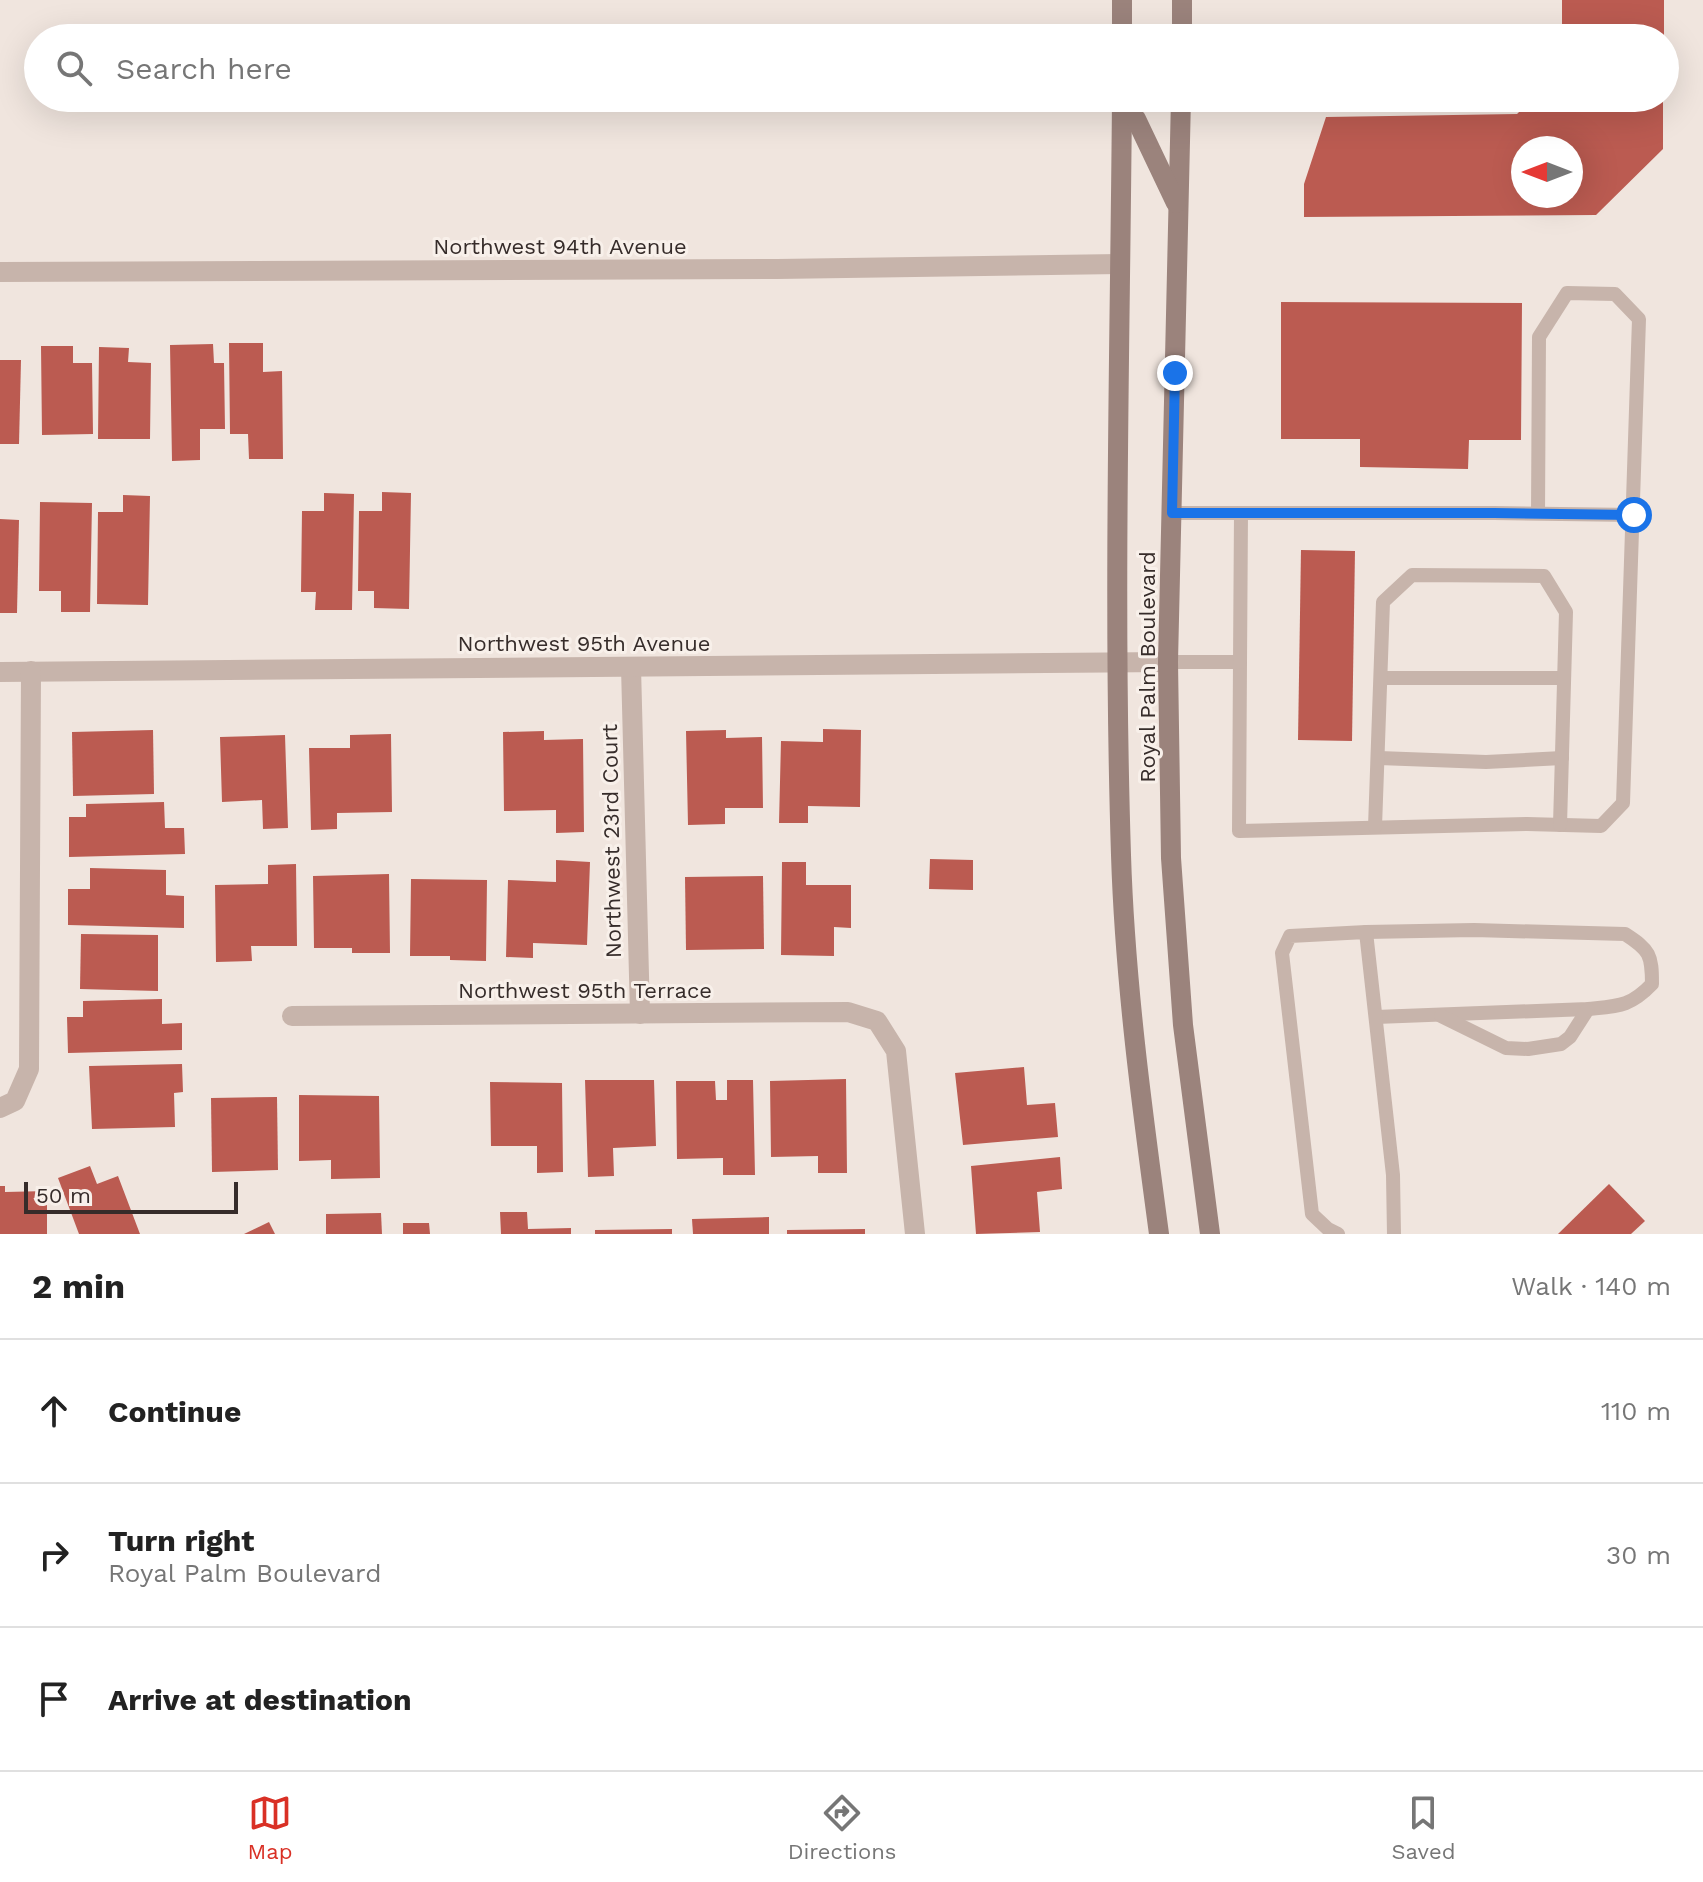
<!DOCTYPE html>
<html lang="en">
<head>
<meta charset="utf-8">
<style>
	:root { --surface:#fff; --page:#f6f6f6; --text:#222; --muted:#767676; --line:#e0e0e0; --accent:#d93025 }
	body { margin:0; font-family:"Work Sans",sans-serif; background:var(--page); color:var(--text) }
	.compass { position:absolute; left:1511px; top:136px; width:72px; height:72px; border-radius:50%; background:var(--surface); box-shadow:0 8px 32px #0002; rotate:270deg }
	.scale { position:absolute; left:24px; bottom:20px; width:214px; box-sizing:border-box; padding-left:8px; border:4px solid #362c2a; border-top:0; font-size:22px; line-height:28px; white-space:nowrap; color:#362c2a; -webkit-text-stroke:6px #f8f0ea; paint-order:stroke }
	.stop { position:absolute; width:24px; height:24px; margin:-18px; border:6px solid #1a73e8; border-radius:50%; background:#fff }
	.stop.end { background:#1a73e8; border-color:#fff; box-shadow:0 2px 8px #0008 }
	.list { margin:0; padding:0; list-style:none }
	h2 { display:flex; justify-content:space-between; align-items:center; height:104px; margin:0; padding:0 32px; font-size:34px }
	h2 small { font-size:26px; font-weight:400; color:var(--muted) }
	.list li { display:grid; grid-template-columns:52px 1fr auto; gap:24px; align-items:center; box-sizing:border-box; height:144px; padding:0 32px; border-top:2px solid var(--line) }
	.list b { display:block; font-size:30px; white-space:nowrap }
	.list p { margin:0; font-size:26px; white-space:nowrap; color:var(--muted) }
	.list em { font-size:26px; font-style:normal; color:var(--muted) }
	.icon { flex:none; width:44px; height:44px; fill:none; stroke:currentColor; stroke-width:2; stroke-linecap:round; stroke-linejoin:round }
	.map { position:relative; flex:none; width:1703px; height:1234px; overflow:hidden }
	.search { position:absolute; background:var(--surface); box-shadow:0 8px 32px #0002; left:24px; right:24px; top:24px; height:88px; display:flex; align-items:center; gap:20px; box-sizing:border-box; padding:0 28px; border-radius:44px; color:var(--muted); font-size:30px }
	.sheet { height:536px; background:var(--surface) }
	nav { display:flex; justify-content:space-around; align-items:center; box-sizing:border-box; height:112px; border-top:2px solid var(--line); background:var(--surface); font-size:22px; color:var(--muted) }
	nav a { display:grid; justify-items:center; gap:4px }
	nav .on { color:var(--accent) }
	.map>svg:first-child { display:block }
</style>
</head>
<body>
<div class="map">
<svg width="1703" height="1234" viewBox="0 0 1703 1234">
	<rect width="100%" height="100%" fill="#f0e5de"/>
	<g fill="#bb5b51" fill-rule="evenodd">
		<rect x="1562" y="0" width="102" height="38"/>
		<path d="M1533,98H1663V149L1596,215L1304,217V184L1326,117L1517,114ZM1523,148H1571V196H1523Z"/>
		<polygon points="1281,302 1522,303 1521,440 1469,440 1468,469 1360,467 1360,439 1281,439"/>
		<polygon points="229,343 263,343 263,372 282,371 283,459 249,459 248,434 230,434"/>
		<polygon points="213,344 214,363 224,363 225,429 200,429 200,460 172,461 170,345"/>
		<polygon points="41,346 73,346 73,363 92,363 93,434 42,435"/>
		<polygon points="99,347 129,348 128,362 151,363 150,439 98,439"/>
		<polygon points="0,360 21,360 19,444 0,444"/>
		<polygon points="382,492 411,493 409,609 374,608 374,591 358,591 359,511 382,511"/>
		<polygon points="324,493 354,494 352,610 315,610 316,592 301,592 302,511 324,511"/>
		<polygon points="123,495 150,496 148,605 97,604 98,512 123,512"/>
		<polygon points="40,502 92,503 90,612 61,612 61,591 39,591"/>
		<polygon points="0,519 19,520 17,613 0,613"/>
		<polygon points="1301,550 1355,551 1352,741 1298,740"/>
		<polygon points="823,729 861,730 860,807 808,806 808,823 779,823 781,741 823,742"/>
		<polygon points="153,730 154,794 73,796 72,732"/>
		<polygon points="726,730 726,738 762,737 763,808 725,808 725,824 688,825 686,731"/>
		<polygon points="544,731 544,740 583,739 584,832 556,833 556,810 504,811 503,732"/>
		<polygon points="391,734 392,812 337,813 337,829 311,830 309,748 350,748 350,735"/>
		<polygon points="285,735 288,828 263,829 262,800 222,802 220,737"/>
		<polygon points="164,802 165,828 184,828 185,854 69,857 69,817 86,817 86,804"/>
		<polygon points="930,859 973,860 973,890 929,889"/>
		<polygon points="556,860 590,862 587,945 533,943 533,958 506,957 508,880 556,882"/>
		<polygon points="782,862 806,862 806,885 851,885 851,928 834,927 834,956 781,955"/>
		<polygon points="296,864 297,946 251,946 252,961 216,962 215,885 268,884 268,865"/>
		<polygon points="90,868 166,870 166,895 184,896 184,928 68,925 68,889 90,889"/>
		<polygon points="389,874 390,953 352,953 352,948 314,948 313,876"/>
		<polygon points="763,876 764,949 686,950 685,877"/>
		<polygon points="411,879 487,880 486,961 450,960 450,956 410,956"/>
		<polygon points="81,934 158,935 158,991 80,989"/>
		<polygon points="162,999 162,1024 182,1023 182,1050 68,1053 67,1017 83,1017 83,1001"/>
		<polygon points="182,1064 183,1092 174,1093 175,1127 92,1129 89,1066"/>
		<polygon points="1024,1067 1027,1105 1055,1103 1058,1137 963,1145 955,1073"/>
		<polygon points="846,1079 847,1173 818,1173 818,1156 771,1157 770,1081"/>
		<polygon points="585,1080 654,1080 656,1146 613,1148 614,1176 588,1177"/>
		<polygon points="727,1080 753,1080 755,1175 723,1175 723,1158 677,1159 676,1081 715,1081 716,1100 727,1100"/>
		<polygon points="490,1082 562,1083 563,1172 537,1173 537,1146 491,1146"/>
		<polygon points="299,1095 379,1096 380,1178 331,1179 331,1160 299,1161"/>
		<polygon points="277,1097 278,1170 212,1172 211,1098"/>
		<polygon points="1060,1157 1062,1189 1037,1192 1040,1232 976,1234 971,1166"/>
		<polygon points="90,1166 97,1184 118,1176 140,1234 79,1234 58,1178"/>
		<polygon points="1609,1184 1645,1221 1631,1234 1558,1234"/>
		<polygon points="0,1186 5,1186 5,1192 47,1191 47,1234 0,1234"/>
		<polygon points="500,1212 527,1212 528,1229 571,1228 571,1234 501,1234"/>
		<polygon points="381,1213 382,1234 326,1234 326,1214"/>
		<polygon points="769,1217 769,1234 693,1234 692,1219"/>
		<polygon points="269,1222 275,1234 244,1234"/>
		<polygon points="403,1223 429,1223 430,1234 403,1234"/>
		<polygon points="672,1229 672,1234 595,1234 595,1230"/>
		<polygon points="865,1229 865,1234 787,1234 787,1230"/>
	</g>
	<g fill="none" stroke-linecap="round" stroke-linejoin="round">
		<g stroke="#c7b4ab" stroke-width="14">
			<polyline points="1103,98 1122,105"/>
			<polyline points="1172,513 1494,513 1634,515"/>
			<polyline points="1168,662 1240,662 1239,831 1527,824 1601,826 1623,803 1639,319 1615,294 1567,293 1539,337 1538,513"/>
			<polyline points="1240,662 1241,513"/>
			<polyline points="1381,678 1564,678"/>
			<polyline points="1379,758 1486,762 1562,758"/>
			<polyline points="1375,827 1383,602 1412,575 1544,576 1566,612 1560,825"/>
			<path d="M1366,932L1474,930L1625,934C1650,950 1652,955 1652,984C1630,1007 1618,1006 1588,1009L1376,1017"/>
			<polyline points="1441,1016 1506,1048 1528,1049 1561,1044 1570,1037 1588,1009"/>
			<polyline points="1338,1234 1328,1229 1312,1214 1282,953 1290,936 1366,932 1393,1175 1394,1234"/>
		</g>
		<g stroke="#c7b4ab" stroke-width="20">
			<polyline points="0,272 777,269 1120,264"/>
			<polyline points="631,667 640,1014"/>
			<polyline points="0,672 1168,662"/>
			<polyline points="292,1016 848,1012 877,1021 896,1051 915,1234"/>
			<polyline points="0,1108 15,1101 29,1069 31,671"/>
		</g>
		<g stroke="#9b837c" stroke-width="20">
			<polyline points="1122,38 1122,0"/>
			<polyline points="1182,38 1182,0"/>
			<path d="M1122,98C1120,350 1113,603 1121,855C1125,982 1142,1108 1159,1234"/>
			<polyline points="1181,98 1168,662 1171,858 1183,1025 1210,1234"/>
			<polyline points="1122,105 1136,119 1176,203"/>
		</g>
	</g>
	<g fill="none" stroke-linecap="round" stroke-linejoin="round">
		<polyline stroke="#1a73e8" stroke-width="10" points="1175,373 1172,513 1494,513 1634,515"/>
	</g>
	<g text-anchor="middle" stroke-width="6" stroke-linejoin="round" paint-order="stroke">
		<g font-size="22" fill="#362c2a" stroke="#f8f0ea">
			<text x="560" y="254">Northwest 94th Avenue</text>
			<text x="584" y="651">Northwest 95th Avenue</text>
			<text transform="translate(1147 667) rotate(-90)" y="8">Royal Palm Boulevard</text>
			<text transform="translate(611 841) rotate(-91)" y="8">Northwest 23rd Court</text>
			<text x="585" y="998">Northwest 95th Terrace</text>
		</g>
	</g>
</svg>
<svg class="compass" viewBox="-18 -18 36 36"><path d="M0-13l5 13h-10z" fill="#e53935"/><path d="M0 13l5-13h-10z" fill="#767676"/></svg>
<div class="scale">50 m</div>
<div class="stop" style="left:1634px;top:515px"></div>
<div class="stop end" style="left:1175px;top:373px"></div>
<div class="search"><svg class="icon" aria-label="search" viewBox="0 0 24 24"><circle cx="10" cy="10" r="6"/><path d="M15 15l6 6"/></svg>Search here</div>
</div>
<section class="sheet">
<h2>2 min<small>Walk · 140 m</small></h2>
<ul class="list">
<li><svg class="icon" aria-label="ahead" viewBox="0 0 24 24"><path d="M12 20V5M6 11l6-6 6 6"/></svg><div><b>Continue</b></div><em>110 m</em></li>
<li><svg class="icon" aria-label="right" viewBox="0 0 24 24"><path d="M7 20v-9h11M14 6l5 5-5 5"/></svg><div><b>Turn right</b><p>Royal Palm Boulevard</p></div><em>30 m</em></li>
<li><svg class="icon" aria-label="arrive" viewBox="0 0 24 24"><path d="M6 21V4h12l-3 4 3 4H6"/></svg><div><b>Arrive at destination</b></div></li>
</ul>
</section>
<nav>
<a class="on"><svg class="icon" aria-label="map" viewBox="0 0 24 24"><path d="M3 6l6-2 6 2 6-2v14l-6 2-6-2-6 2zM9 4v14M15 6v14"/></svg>Map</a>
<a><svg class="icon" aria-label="directions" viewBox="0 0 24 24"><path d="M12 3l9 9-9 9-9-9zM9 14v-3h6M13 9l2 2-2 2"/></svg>Directions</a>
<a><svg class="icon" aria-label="saved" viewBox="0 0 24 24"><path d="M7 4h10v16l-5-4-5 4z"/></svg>Saved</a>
</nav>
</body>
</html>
